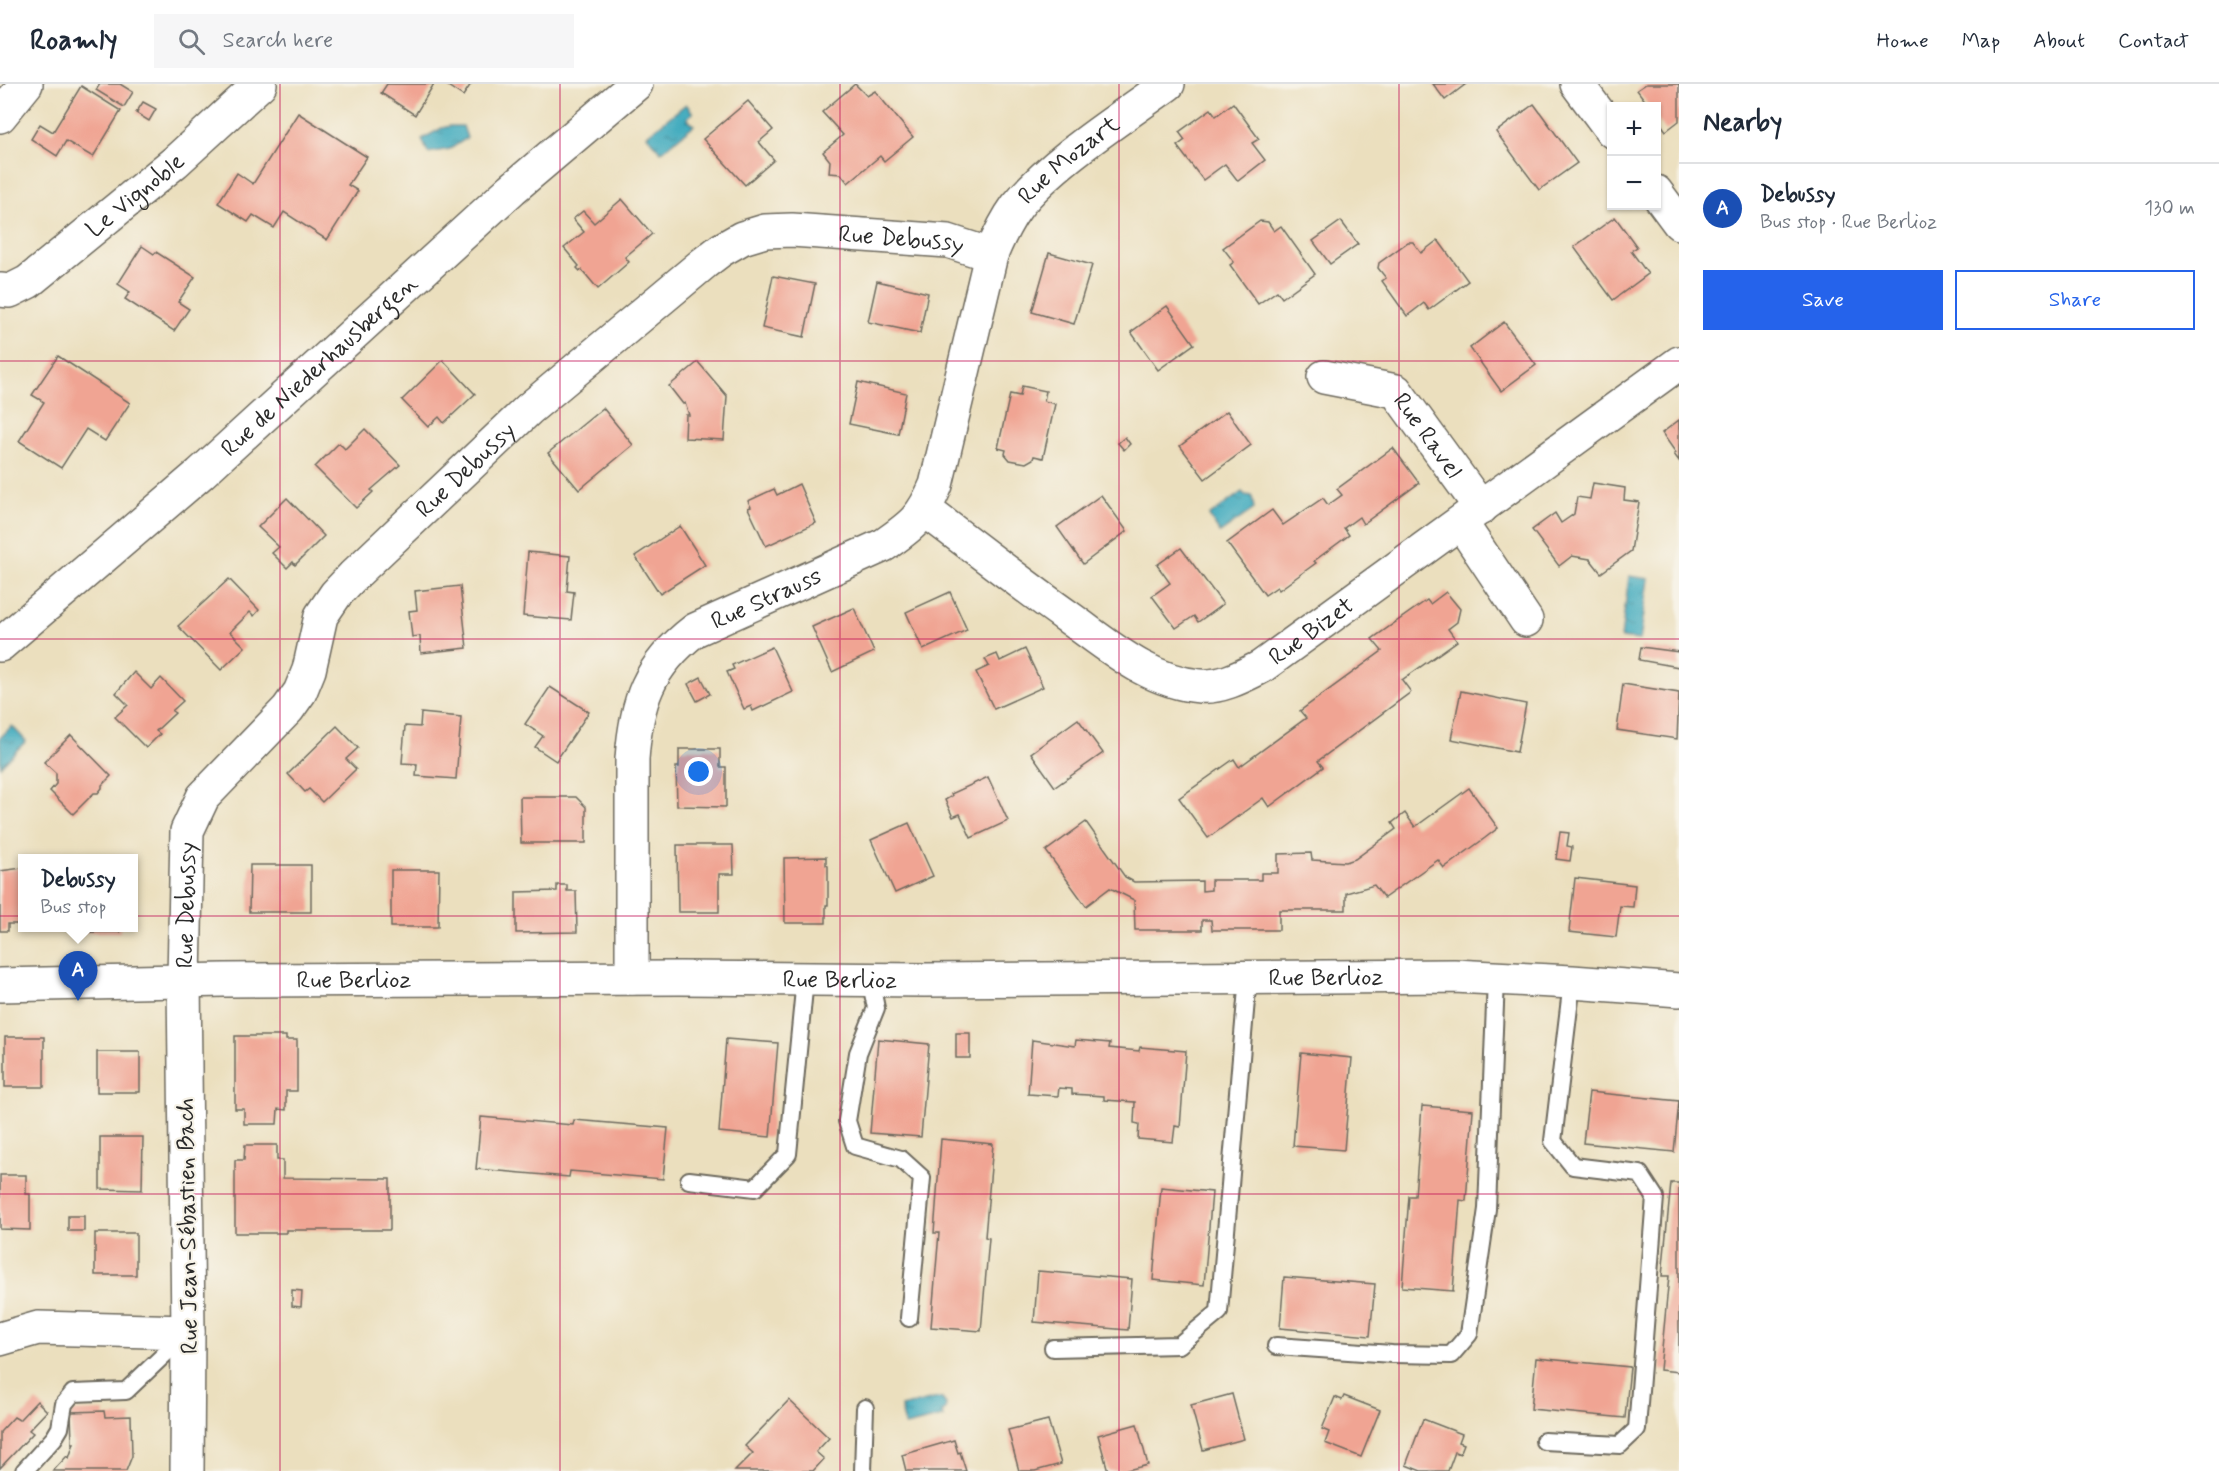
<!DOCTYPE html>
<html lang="en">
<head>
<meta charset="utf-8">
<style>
	:root { --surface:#fff; --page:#f6f6f7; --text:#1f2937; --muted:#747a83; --line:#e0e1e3; --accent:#2563eb }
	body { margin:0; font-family:Mynerve,sans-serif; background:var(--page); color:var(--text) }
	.controls { position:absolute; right:18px; top:18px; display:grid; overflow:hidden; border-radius:0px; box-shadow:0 2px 4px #0004 }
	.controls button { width:54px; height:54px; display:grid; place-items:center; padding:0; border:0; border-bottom:2px solid var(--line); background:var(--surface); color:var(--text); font:30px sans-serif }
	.you { position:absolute; left:699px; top:688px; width:21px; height:21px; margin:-15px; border:4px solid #fff; border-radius:50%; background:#1a73e8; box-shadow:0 0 0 9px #1a73e833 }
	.badge { display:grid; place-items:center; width:39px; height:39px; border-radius:50%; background:var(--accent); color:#fff; font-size:20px; font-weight:700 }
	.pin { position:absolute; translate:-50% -50px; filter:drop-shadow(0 2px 3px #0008) }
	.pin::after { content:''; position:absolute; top:32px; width:21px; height:18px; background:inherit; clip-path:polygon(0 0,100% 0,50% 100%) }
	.popup { position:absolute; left:18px; top:770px; width:120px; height:78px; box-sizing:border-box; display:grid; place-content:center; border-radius:0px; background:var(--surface); filter:drop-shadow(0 2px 4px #0005); font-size:20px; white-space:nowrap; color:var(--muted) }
	.popup b { font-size:22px; color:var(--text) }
	.popup::after { content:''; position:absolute; left:50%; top:100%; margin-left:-12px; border:12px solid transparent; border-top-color:var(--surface) }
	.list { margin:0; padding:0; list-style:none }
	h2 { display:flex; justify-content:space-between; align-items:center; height:78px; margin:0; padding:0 24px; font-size:26px }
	h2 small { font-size:20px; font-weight:400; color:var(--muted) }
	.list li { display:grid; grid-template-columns:39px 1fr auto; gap:18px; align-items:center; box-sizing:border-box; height:90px; padding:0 24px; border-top:2px solid var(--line) }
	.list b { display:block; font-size:22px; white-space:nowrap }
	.list p { margin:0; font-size:20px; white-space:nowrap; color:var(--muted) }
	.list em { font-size:20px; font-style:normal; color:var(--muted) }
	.actions { display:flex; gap:12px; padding:18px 24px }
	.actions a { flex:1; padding:14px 0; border:2px solid var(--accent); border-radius:0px; text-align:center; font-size:21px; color:var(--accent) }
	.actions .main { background:var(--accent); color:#fff }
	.icon { flex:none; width:33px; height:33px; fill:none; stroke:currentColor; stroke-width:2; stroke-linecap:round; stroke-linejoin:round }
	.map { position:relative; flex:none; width:1679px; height:1387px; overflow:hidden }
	header { display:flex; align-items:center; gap:36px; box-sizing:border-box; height:84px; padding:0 30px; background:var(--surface); border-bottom:2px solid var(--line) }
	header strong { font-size:28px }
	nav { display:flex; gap:33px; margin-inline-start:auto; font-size:21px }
	.search { width:420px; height:54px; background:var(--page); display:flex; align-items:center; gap:15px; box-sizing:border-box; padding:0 21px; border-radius:0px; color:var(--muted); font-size:22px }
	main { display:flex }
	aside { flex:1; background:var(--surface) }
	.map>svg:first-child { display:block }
</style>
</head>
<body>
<header>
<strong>Roamly</strong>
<div class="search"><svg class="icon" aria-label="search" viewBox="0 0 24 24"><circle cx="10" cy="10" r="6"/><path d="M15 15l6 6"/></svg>Search here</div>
<nav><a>Home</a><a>Map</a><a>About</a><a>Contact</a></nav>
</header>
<main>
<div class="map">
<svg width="1679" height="1387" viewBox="0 0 1679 1387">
	<defs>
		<pattern id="water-ripples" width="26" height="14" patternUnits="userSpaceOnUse" patternTransform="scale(1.5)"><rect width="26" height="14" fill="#3faabe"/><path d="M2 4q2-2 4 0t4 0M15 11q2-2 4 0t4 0" fill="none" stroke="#358b9b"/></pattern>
	</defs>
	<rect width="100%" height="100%" fill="#f7f3e8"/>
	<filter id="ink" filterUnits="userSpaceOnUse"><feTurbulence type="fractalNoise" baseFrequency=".0167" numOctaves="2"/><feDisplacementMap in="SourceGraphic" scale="12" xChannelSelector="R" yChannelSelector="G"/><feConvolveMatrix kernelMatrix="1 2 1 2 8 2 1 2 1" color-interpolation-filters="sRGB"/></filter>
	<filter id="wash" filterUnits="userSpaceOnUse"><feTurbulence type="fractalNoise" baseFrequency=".008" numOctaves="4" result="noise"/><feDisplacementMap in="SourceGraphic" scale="24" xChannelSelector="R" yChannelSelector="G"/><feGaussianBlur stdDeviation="1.35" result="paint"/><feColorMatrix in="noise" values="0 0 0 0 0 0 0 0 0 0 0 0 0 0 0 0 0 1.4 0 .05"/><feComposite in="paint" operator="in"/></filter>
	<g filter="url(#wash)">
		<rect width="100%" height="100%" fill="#ebdfbe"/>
		<g fill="url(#water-ripples)" stroke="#356a74" stroke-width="1.5">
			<polygon points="686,20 693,29 687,34 694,41 661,68 647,51"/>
			<polygon points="450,42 463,42 467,54 450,65 428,69 422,55 442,44"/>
			<polygon points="1242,408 1245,411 1252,412 1254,425 1220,449 1209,432"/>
			<polygon points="1629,492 1649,495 1640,556 1621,554"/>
			<polygon points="12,642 26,657 1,682 0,654"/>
			<polygon points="938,1314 942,1315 946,1320 945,1326 942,1329 943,1333 905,1342 901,1323"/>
		</g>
		<g id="blocks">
			<g fill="#f0a493">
				<polygon points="100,0 120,0 133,8 124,23 96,6"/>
				<polygon points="387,0 434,0 415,31 381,9"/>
				<polygon points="445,0 471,0 463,12"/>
				<polygon points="855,0 867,12 875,7 913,53 884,77 880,72 848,99 841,90 829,89 830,77 823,68 843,51 822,28"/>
				<polygon points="1433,0 1466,0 1445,16"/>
				<polygon points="1646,0 1679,0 1679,37 1666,47 1656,33 1656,22 1649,22 1637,6"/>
				<polygon points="81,2 121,27 93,73 66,57 57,72 31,55 40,40 53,48"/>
				<polygon points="748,17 773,46 759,58 774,76 745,101 703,55"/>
				<polygon points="143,18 156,25 149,37 136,29"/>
				<polygon points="1233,19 1259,55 1252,59 1265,76 1238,97 1225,80 1203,96 1177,62 1185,56 1179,48 1211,25 1216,32"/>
				<polygon points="1534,20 1577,79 1539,106 1496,48"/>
				<polygon points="298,29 367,73 348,101 358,107 327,156 284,128 274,144 253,131 248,138 218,119 237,89 253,100"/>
				<polygon points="622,115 652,150 625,173 629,178 598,205 582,186 580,187 577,184 579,182 564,164 584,148 573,135 583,127 594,139"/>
				<polygon points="1615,133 1637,163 1631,167 1648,190 1613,216 1574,163"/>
				<polygon points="1260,137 1268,138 1274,147 1281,142 1315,190 1282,214 1277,207 1258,220 1230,181 1234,178 1223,164"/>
				<polygon points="1341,137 1358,160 1330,180 1313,157"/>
				<polygon points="1438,156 1468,197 1429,226 1424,219 1407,232 1382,197 1386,194 1378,184 1379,179 1408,158 1413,158 1421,169"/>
				<polygon points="142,162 154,170 156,168 195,193 178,218 189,225 174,247 125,215 130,208 118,200"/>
				<polygon points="1049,169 1092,181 1074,240 1032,228"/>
				<polygon points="773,192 815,200 804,253 762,244"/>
				<polygon points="877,197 928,209 920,249 868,238"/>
				<polygon points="1167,222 1194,260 1158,286 1131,248"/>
				<polygon points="1504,238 1536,281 1501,307 1470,264"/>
				<polygon points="58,272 130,319 105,357 86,345 61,384 19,357 44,318 32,311"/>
				<polygon points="443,276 475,310 444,339 439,333 428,343 402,316"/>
				<polygon points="698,278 727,312 724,356 685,354 686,331 689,331 685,319 683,320 669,302"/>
				<polygon points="858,298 906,309 898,350 849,340"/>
				<polygon points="1022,302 1046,307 1044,317 1055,320 1043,374 1034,372 1033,375 1026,379 1010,376 1005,370 1006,366 998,364 1010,310 1020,312"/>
				<polygon points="603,324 633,361 579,406 548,369"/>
				<polygon points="1227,327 1251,361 1205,395 1180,362"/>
				<polygon points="1679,336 1679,377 1674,370 1676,369 1662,349"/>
				<polygon points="365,345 400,381 371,406 373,408 356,424 315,383 339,359 345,365"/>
				<polygon points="1125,353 1130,360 1124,366 1118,359"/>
				<polygon points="1393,364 1419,399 1363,440 1359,433 1344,444 1349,451 1314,477 1316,479 1279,506 1277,503 1265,511 1227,459 1272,426 1283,441 1323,414 1328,421 1342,411 1337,405"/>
				<polygon points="1593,399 1625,404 1624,416 1639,418 1631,467 1601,489 1590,475 1572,472 1559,482 1532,446 1555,429 1561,439 1574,430 1577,413 1590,415"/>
				<polygon points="799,400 816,439 766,462 748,424 751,423 748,417 774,405 777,411"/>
				<polygon points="1101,411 1127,447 1083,480 1057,443"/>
				<polygon points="287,414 324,452 295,481 293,478 287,484 272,469 279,463 258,443"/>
				<polygon points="680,442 705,481 660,510 635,472"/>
				<polygon points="1181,464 1223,520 1198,538 1194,532 1176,544 1152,512 1170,499 1157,481"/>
				<polygon points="528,468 570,472 567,507 574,508 571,536 523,532"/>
				<polygon points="229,495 259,526 254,532 250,528 230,548 245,563 221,586 178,542"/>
				<polygon points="460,502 467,564 421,569 420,552 412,553 409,527 417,526 415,507"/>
				<polygon points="950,508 967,546 923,566 906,528"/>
				<polygon points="1446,508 1460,525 1457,538 1448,545 1457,557 1402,596 1411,608 1318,677 1323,683 1269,723 1263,714 1208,754 1179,714 1234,675 1239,683 1306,634 1300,627 1382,567 1372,555 1427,516 1430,520"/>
				<polygon points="854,524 874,568 832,588 812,543"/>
				<polygon points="772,563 793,608 753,627 751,622 744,625 727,588 734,585 732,581"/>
				<polygon points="1641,563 1679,568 1679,583 1639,576"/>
				<polygon points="1025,565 1043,603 994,625 976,588 989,582 985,575 997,570 1000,577"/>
				<polygon points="134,588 151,605 161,594 183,617 172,627 175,629 156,647 160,650 146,664 115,633 128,621 116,609"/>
				<polygon points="701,593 710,610 697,617 688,600"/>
				<polygon points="1623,600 1679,609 1677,655 1617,646"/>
				<polygon points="550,603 589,628 556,677 535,663 543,652 525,640"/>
				<polygon points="1461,607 1526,620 1517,668 1451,655"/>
				<polygon points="421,629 461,633 456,695 416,692 417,680 402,679 405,642 420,643"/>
				<polygon points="1078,635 1103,669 1055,703 1031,669"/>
				<polygon points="337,642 358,664 346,675 356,685 322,718 309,705 305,708 288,690"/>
				<polygon points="71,651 111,692 102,701 102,704 98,709 94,709 73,730 50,707 56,700 56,689 44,678"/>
				<polygon points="679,665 720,665 720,683 726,683 726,723 677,722 676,683 679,683"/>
				<polygon points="988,693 1008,737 971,754 960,730 953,733 945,716 952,712 951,710"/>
				<polygon points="1469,704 1498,744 1485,754 1444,784 1438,776 1384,814 1374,801 1346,809 1346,826 1279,826 1279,846 1212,846 1211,836 1202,836 1202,846 1135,846 1134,816 1110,804 1086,822 1046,767 1086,738 1125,793 1134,798 1202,797 1202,807 1211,806 1211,796 1261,796 1261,789 1278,789 1278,770 1311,769 1312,776 1346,778 1355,775 1396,745 1392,739 1405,729 1415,743"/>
				<polygon points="520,713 576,713 586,723 586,759 521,759"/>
				<polygon points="909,739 933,792 895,809 871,756"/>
				<polygon points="1560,748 1569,749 1567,762 1572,763 1570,777 1556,775"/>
				<polygon points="677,761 733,761 734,790 719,790 719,828 678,828"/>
				<polygon points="826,773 826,781 828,782 828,821 826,821 826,839 785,839 784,774"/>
				<polygon points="250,781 311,781 311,828 249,828"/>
				<polygon points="22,784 22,840 8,840 8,847 0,847 0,787"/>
				<polygon points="391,786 439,786 438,843 391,843"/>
				<polygon points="1575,794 1635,801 1633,823 1620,822 1616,853 1569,848"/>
				<polygon points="557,801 567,801 567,807 576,807 577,848 516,849 516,808 557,807"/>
				<rect x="81" y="844" width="39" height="4"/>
				<rect x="956" y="949" width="14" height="25"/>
				<polygon points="235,952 286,952 286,956 297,956 297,1007 286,1007 286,1026 278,1025 277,1040 244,1040 244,1025 235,1025"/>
				<rect x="5" y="953" width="39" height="50"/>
				<polygon points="726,955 778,959 770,1053 719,1048"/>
				<polygon points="878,955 929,960 921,1053 870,1049"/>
				<polygon points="1032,956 1075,962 1076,956 1110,959 1109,964 1139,967 1140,963 1186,967 1180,1043 1175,1042 1173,1058 1138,1055 1139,1040 1134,1039 1135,1018 1104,1016 1104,1012 1072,1010 1072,1005 1059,1004 1058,1012 1028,1010"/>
				<rect x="97" y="968" width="43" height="40"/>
				<polygon points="1301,969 1352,974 1344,1066 1293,1062"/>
				<polygon points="1589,1008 1679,1017 1674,1068 1583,1059"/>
				<polygon points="1422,1022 1473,1026 1466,1117 1460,1116 1453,1207 1402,1203 1409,1112 1415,1112"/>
				<polygon points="481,1033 573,1041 574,1036 668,1044 663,1095 570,1087 569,1093 476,1085"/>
				<polygon points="100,1053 143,1053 142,1106 100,1105"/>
				<polygon points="941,1055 993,1060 985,1153 989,1154 981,1247 931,1243 939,1149 934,1149"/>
				<polygon points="245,1061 277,1061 277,1076 283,1076 283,1094 390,1095 390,1146 286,1146 286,1149 235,1149 235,1076 244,1076"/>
				<polygon points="0,1091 26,1091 26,1110 30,1110 30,1146 0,1145"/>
				<polygon points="1671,1099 1679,1099 1679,1288 1660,1286 1669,1192 1662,1192"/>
				<polygon points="1161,1103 1212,1108 1204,1201 1153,1196"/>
				<rect x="68" y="1132" width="16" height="15"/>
				<rect x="95" y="1149" width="41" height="42"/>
				<polygon points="1038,1187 1132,1195 1128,1246 1034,1238"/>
				<polygon points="1284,1193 1375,1200 1370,1252 1280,1244"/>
				<polygon points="292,1206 302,1207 301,1223 292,1222"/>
				<polygon points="1536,1274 1630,1283 1625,1334 1531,1325"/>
				<polygon points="1232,1310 1244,1355 1203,1366 1191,1321"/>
				<polygon points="1344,1312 1380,1326 1361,1373 1325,1359 1329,1348 1322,1345 1335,1313 1342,1316"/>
				<polygon points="789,1316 829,1354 816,1368 824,1375 813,1387 735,1387 753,1369 745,1362"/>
				<polygon points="37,1317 47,1327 29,1346 33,1349 0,1384 0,1348 14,1333 19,1336"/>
				<polygon points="104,1327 105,1333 131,1332 132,1372 126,1387 53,1387 67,1372 69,1374 74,1359 72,1359 71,1328"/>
				<polygon points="1423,1335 1462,1350 1459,1358 1464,1360 1460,1370 1455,1368 1448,1387 1421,1387 1406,1381"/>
				<polygon points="1048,1336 1061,1380 1035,1387 1019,1387 1008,1346"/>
				<polygon points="1137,1340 1148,1381 1123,1387 1108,1387 1098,1351"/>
				<polygon points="954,1356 958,1369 960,1368 966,1387 906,1387 902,1371"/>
			</g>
		</g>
	</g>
	<g filter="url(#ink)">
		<use href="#blocks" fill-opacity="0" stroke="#6e6a5e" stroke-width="1.5"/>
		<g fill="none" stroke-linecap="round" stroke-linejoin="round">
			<defs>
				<g id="lane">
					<polyline points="870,895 876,924 858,969 847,1037 855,1062 901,1075 922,1094 909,1234"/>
					<polyline points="689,1096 755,1104 788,1070 805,895"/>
					<polyline points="1276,1262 1392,1270 1451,1271 1469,1250 1487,1125 1496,895"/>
					<polyline points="1053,1264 1179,1261 1219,1228 1248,893"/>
					<polyline points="1544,1357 1620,1361 1637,1345 1655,1113 1640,1090 1573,1082 1553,1057 1572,898"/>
					<polyline points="24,1387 54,1354 60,1344 64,1320 73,1309 126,1307 188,1248"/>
					<polyline points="863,1387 865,1324"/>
				</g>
				<g id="street">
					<polyline points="1577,0 1612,47"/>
					<polyline points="0,32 26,0"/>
					<polyline points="1656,108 1679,139"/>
					<path id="s1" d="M0,206L10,207L28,198L175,78L260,0"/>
					<path id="s2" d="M1324,293L1396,307L1481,424"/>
					<path id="s3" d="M925,426C973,462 1020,499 1068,533C1109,562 1149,598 1200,602C1221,604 1243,592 1261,583L1679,279"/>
					<polyline points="1461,439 1526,536"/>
					<path id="s4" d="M0,561L200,390L512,105L636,0"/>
					<path id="s5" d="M632,894V675C636,618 648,582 695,546L884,461C913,441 922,434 936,401L991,171C998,154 1006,137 1017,122C1054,76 1120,35 1168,0"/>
					<path id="s6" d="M0,901L224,896L680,894L925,896L1454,892L1572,898L1679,906"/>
					<polyline points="0,1255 38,1244 188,1248"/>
					<path id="s7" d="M187,1387L188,1248L184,896L187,747L203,713L288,625L300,608L309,586L321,532L336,510L353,492L529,325L704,179L721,166L742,154L765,147L792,146L948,157L991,171"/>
				</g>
			</defs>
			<use href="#lane" stroke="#6e6a5e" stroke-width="20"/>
			<use href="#street" stroke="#6e6a5e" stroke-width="36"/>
			<use href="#lane" stroke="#fff" stroke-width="16"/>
			<use href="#street" stroke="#fff" stroke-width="33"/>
		</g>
	</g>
	<path fill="none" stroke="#c2185b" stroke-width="1.5" stroke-opacity="0.55" d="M280,0V1387M560,0V1387M840,0V1387M1119,0V1387M1399,0V1387M0,277H1679M0,555H1679M0,832H1679M0,1110H1679"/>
	<g text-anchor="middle" stroke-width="4.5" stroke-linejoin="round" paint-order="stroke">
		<g font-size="24" fill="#2b2b2b" stroke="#f7f3e8">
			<text dy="8" stroke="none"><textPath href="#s5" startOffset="1018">Rue Mozart</textPath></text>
			<text dy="8" stroke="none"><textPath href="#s1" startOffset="168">Le Vignoble</textPath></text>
			<text dy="8" stroke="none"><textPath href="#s7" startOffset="1628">Rue Debussy</textPath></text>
			<text dy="8" stroke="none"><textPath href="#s4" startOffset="424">Rue de Niederhausbergen</textPath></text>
			<text dy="8" stroke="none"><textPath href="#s2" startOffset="128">Rue Ravel</textPath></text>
			<text dy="8" stroke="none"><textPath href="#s7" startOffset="1106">Rue Debussy</textPath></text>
			<text dy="8" stroke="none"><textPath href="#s5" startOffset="446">Rue Strauss</textPath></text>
			<text dy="8" stroke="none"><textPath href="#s3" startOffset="456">Rue Bizet</textPath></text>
			<text dy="8" stroke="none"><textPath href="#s7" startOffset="566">Rue Debussy</textPath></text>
			<text dy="8" stroke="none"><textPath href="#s6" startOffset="1326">Rue Berlioz</textPath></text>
			<text dy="8" stroke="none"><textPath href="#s6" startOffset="354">Rue Berlioz</textPath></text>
			<text dy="8" stroke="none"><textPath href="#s6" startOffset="840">Rue Berlioz</textPath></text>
			<text transform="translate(187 1142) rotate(-91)" y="8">Rue Jean-Sébastien Bach</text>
		</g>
	</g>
</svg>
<div class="controls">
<button>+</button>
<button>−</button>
</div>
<div class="you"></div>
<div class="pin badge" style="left:78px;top:917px;background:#1a4fb4">A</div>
<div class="popup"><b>Debussy</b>Bus stop</div>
</div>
<aside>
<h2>Nearby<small></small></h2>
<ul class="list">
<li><span class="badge" style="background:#1a4fb4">A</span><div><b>Debussy</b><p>Bus stop · Rue Berlioz</p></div><em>130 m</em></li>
</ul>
<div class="actions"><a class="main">Save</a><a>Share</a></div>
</aside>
</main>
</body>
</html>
